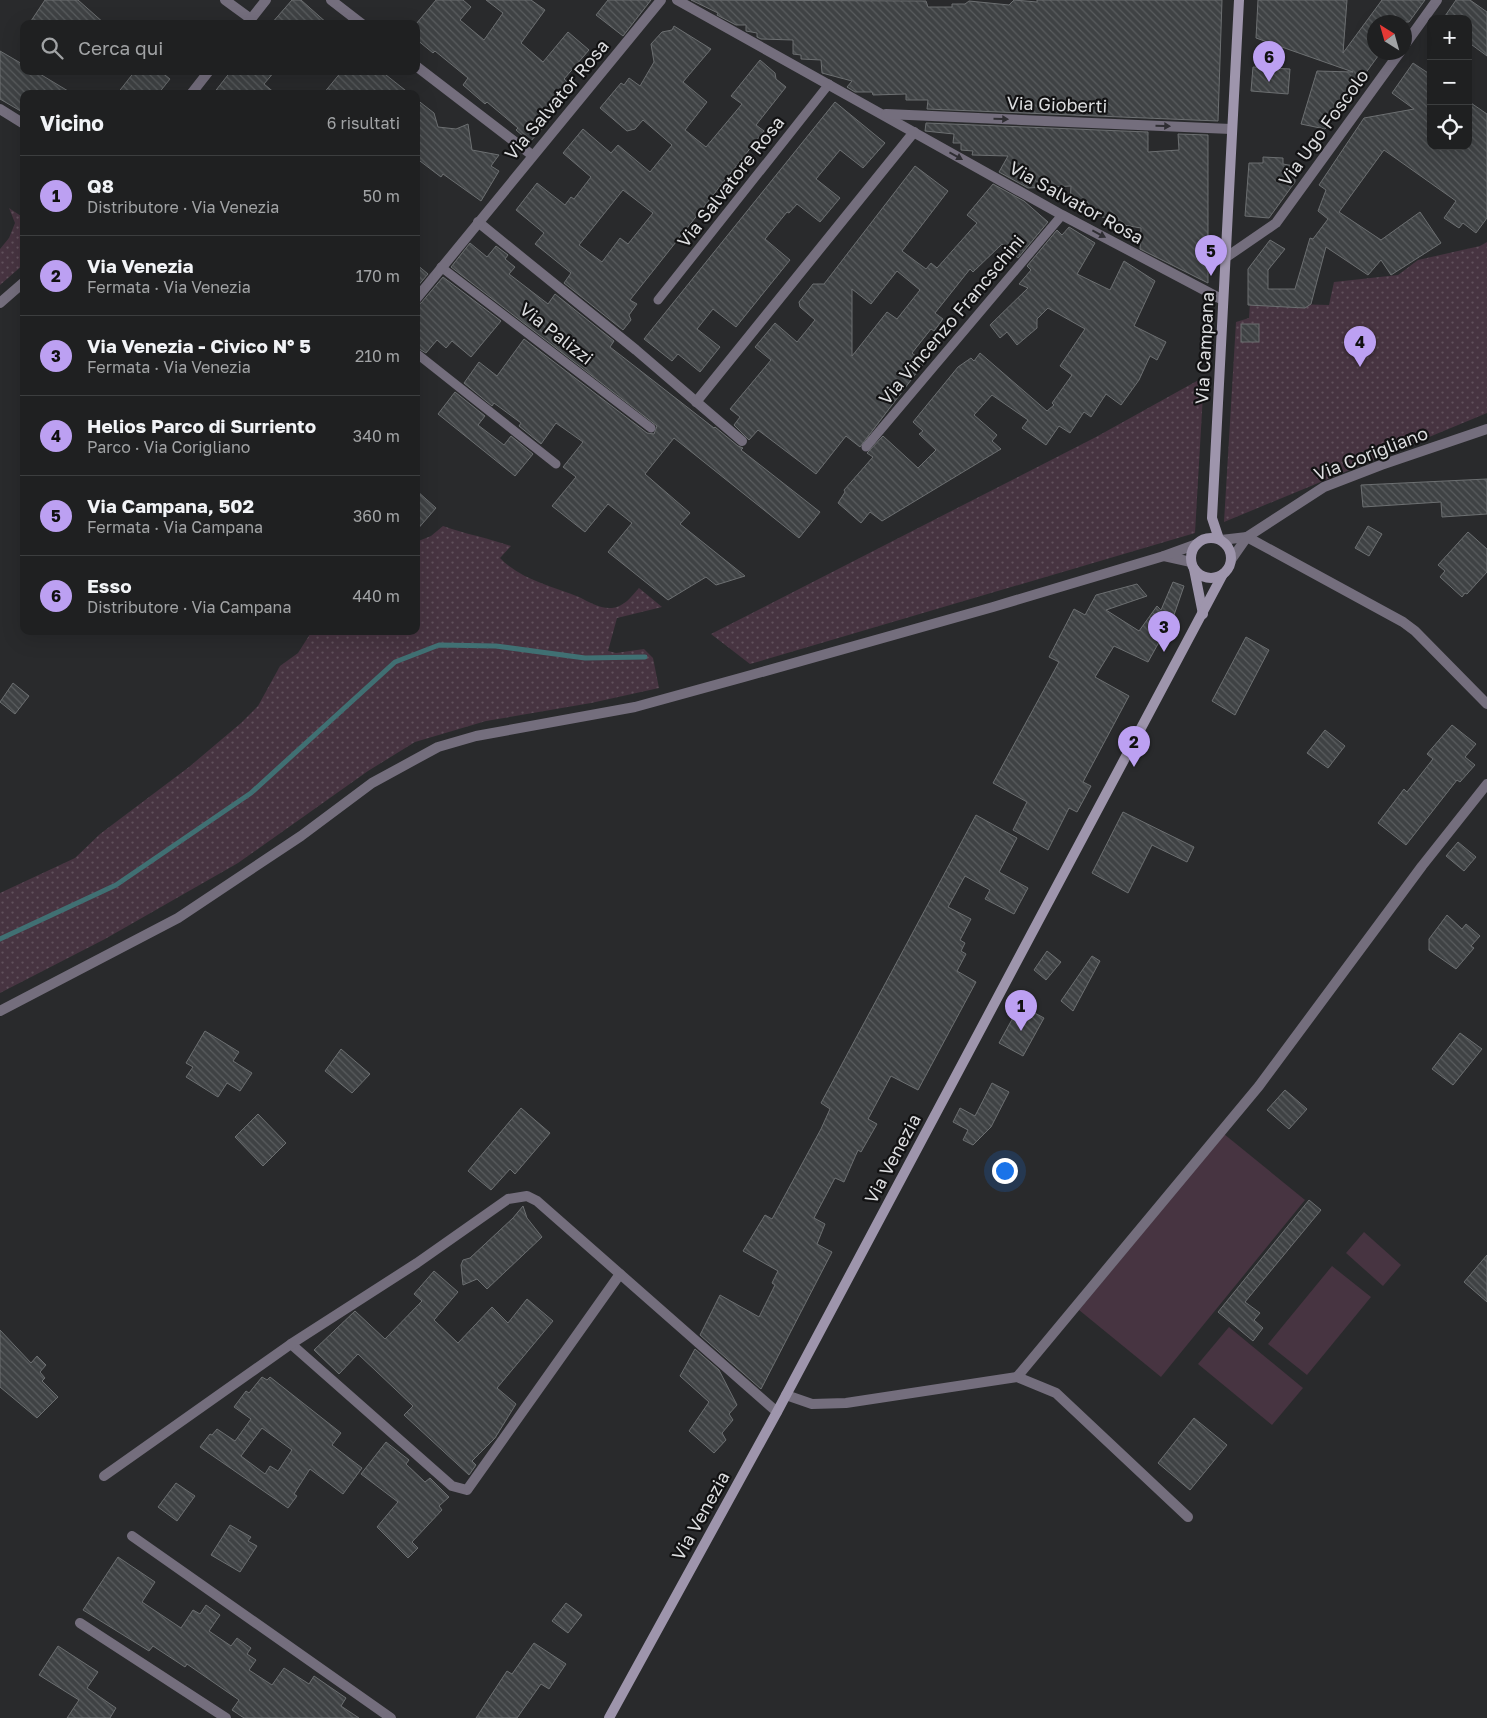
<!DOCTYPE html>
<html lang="it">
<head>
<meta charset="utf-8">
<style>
	:root { --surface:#1f2021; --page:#2c2d2e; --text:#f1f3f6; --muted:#a1a3a5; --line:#3c3e3f; --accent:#bca0f2 }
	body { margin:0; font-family:"Golos Text",sans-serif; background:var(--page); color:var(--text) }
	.controls { position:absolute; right:15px; top:15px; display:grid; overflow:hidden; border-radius:10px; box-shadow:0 5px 20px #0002 }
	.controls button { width:45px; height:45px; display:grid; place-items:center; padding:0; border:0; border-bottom:1px solid var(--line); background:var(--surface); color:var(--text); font:25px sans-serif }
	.compass { position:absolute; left:1367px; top:15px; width:45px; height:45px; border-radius:50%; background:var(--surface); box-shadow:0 5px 20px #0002; rotate:323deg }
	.you { position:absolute; left:1004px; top:1170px; width:18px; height:18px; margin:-12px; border:4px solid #fff; border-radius:50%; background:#1a73e8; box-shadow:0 0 0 8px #1a73e833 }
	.badge { display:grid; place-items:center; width:32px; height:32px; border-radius:50%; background:var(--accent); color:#111; font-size:16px; font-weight:700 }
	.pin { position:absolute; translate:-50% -41px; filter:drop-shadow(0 1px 2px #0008) }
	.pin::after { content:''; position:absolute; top:26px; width:18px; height:15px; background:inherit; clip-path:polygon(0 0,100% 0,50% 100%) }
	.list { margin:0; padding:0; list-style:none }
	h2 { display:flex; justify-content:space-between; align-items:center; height:65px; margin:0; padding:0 20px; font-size:21px }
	h2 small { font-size:16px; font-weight:400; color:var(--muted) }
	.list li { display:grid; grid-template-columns:32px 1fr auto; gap:15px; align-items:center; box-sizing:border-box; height:80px; padding:0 20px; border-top:1px solid var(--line) }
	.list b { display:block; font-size:19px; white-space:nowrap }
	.list p { margin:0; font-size:16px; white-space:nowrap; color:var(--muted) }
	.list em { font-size:16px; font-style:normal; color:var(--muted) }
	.icon { flex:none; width:28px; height:28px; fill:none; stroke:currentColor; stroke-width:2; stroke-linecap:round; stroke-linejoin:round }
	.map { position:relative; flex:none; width:1487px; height:1718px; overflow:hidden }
	.search { position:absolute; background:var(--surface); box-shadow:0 5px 20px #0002; left:20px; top:20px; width:400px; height:55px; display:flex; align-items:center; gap:12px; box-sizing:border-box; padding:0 18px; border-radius:10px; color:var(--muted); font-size:19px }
	.panel { position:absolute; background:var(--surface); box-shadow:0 5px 20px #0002; left:20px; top:90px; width:400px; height:545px; border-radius:10px }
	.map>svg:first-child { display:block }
</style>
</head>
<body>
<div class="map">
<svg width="1487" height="1718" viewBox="0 0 1487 1718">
	<defs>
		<pattern id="grass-dots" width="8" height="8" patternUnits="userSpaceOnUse" patternTransform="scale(1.25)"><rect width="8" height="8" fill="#473441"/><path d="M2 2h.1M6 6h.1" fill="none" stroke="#61515c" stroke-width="1.8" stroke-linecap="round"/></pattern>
		<pattern id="building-back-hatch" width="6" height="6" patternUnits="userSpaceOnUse" patternTransform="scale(1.25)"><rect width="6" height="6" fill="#3f4244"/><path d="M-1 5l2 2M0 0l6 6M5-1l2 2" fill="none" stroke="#5a5d5f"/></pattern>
	</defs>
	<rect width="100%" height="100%" fill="#292a2c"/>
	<g fill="url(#grass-dots)">
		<polygon points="9,208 24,218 24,264 0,285 0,249 9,238 15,223"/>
		<polygon points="1487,242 1487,413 1224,522 1236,322 1249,318 1250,303 1329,305 1334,282 1398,275 1418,260 1480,246"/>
		<polygon points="1204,377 1195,533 750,664 711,634 1096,437"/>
		<path d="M443,526C465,534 488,538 511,546L500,558C521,580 552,586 579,597C589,602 600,609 612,608C624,607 632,596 639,588L662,607L617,618L608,651L616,653L644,649L653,658L659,688L591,703L486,721L415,742L368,771L238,863L105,939L0,993V893L75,858L100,834L189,767L241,723L258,706L280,666L298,653L312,631H416V542L431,536Z"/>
	</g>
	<g fill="#473441">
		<polygon points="1224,1134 1305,1200 1161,1377 1079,1310"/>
		<polygon points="1364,1232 1401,1265 1383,1286 1346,1253"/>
		<polygon points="1332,1266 1371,1297 1307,1375 1268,1344"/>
		<polygon points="1229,1327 1303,1388 1272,1425 1198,1364"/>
	</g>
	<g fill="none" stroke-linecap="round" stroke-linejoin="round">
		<polyline stroke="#407073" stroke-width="5" points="0,939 116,885 251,793 395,662 439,645 496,646 585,658 645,657"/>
	</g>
	<g fill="url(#building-back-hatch)" stroke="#6c6f71" fill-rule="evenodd">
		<polygon points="45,0 78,0 105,24 29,24"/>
		<polygon points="292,0 301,0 328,24 271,24"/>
		<polygon points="436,0 463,0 471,7 460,20 484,40 503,13 486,0 531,0 545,10 521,43 543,62 568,32 589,50 564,79 575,88 565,100 562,97 540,122 544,126 530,142 516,130 518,128 487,102 485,104 463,85 468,78 435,51 433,53 416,39 416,24"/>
		<polygon points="608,0 651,0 623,36 596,15"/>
		<polygon points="691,0 926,1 928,7 952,7 952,4 965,4 969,1 1009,5 1014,0 1037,2 1037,0 1222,0 1218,121 927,109 928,100 906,100 906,94 873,95 872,92 855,92 847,87 852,81 822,73 821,60 801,59 801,55 793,54 793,40 761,39 757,37 757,33 746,31 746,25 736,25 717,15 718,13"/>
		<polygon points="1258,0 1347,0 1343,53 1382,0 1425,0 1409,22 1374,22 1374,52 1381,52 1325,129 1301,124 1317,71 1353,72 1256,38"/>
		<polygon points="1456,0 1470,0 1487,12 1487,56 1468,42 1468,19 1443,19"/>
		<path d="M674,26L711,49L683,82L707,102L685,130L706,147L742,104L731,96L760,60L775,73L776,79L786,87L756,125L764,131L630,300L637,304L629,315L631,320L623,330L564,283L571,273L535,244L544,233L516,210L537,183L565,205L571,197L574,199L591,177L563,153L583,129L611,153L618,145L650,172L672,145L643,120L635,129L627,131L600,108L621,83L624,85L629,78L640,86L654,62L651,44L662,32L672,30ZM623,190L653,213L628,244L620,238L602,262L579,245Z"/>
		<polygon points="0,51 24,65 24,71 35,71 73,94 24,94 24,113 0,99"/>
		<polygon points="1413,63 1431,75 1431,146 1468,146 1468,101 1487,114 1487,218 1476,233 1463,223 1459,228 1444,218 1456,201 1384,150 1339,212 1381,240 1420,212 1441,243 1391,275 1381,260 1368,275 1326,247 1311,304 1305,308 1248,305 1248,269 1270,240 1285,249 1268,270 1268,289 1295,289 1310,238 1313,239 1328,219 1318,211 1326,190 1319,185 1364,118 1414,109 1392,93"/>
		<polygon points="1253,67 1290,69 1288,94 1251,91"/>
		<polygon points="135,71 160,71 170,79 158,94 117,94"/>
		<polygon points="231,71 275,71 264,84 276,94 213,94"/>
		<polygon points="342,71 381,71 410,94 323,94"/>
		<polygon points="416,99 434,113 438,127 456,129 468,124 472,150 499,155 491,166 499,171 481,201 443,174 441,177 416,158"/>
		<polygon points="835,102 885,143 863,168 840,150 816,179 840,198 820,222 797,204 789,213 787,212 765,239 790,260 736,327 713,309 697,329 720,347 700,372 678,354 672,361 644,339"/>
		<polygon points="926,123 1148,132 1148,152 1179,150 1178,134 1208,135 1208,283 1140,249 1141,228 1118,224 1118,220 1102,217 1094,208 1074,209 1070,204 1071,186 1028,188 999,172 1008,156 972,155 973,151 961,150 961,143 953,143 954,134 925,131"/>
		<polygon points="1263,157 1283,158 1283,164 1294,166 1295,182 1269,218 1245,216 1249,163 1263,163"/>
		<path d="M915,166L948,191L902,251L926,269L931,263L937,268L977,223L967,215L993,184L1024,201L1048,222L1018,258L1002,244L973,272L970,269L935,313L943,319L934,331L931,329L912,353L924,363L860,447L846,436L816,474L758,430L749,440L734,425L740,417L730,409L771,360L755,347L775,323L797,342L815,320L800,307L799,302L813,284H824ZM897,271L920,290L897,319L887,312L852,356V289L871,304Z"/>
		<polygon points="1069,227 1095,243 1077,274 1110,290 1124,261 1155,281 1134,326 1166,342 1157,360 1150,356 1139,380 1121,405 1106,394 1091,417 1084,412 1070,433 1059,426 1046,445 1022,428 1028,420 992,395 974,415 997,435 992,441 1001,449 882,521 870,512 861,523 838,503 845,492 844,490 873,457 867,453 883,436 918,468 936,450 919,434 923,431 913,422 958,367 971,358 974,361 980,353 1047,411 1054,405 1052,403 1072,375 1060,366 1085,329 1048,308 1037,319 1037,328 1017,345 1007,332 1000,338 990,325 1028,288 1019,284 1031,270 1027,266 1057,230 1062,235"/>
		<polygon points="470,243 487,257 496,246 508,255 505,259 515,267 509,274 548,304 555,294 614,341 610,347 714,428 715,427 738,446 743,448 741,450 820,512 799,538 674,438 645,474 690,513 680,524 745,576 716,585 706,577 668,600 608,552 632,523 608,504 585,532 552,506 576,477 563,467 583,442 556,423 541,444 519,426 521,423 494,403 492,406 464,383 479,362 497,376 524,339 647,433 654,434 657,426 451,267"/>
		<polygon points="416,264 428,274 416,288"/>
		<polygon points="443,277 501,321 471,357 452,341 446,348 437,340 426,353 416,347 416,306 421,303"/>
		<rect x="1241" y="324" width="18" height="18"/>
		<polygon points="455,392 485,416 478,425 504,445 511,436 533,454 515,476 438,414"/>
		<polygon points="1487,479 1487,514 1442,517 1441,502 1363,507 1361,485"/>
		<polygon points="416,490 436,508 416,531"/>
		<polygon points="1368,526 1382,534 1369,556 1355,548"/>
		<polygon points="1468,532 1487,549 1487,572 1467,594 1465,593 1462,597 1440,577 1445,571 1438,565"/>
		<polygon points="1173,582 1184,586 1174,615 1148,662 1114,646 1095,677 1129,696 1083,782 1091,786 1077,812 1069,808 1048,850 1013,830 1027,802 993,783 1059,662 1049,657 1074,609 1085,615 1096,595 1137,584 1147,596 1106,610 1139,631 1157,606 1161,610"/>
		<polygon points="1246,637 1269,650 1235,715 1212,701"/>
		<polygon points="13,683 29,696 15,714 0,702"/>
		<polygon points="1452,725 1476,744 1465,757 1475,765 1460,782 1457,780 1406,845 1378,823 1404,789 1407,792 1433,759 1427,754"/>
		<polygon points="1325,730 1345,746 1328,768 1307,753"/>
		<polygon points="1123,812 1194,847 1187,862 1152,845 1128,893 1092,873"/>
		<polygon points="976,815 1017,838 999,872 1028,888 1014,914 985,899 990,890 965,876 948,907 971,919 960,940 965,943 961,951 966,954 957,971 976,982 918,1090 891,1076 868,1119 877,1124 861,1152 858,1150 844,1182 835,1178 814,1218 825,1224 817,1244 832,1252 761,1389 700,1335 720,1295 759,1317 775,1285 772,1283 778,1271 743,1251 765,1215 772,1219 821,1129 830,1109 821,1103"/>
		<polygon points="1458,842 1476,857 1464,871 1446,856"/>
		<polygon points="1447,915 1462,929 1466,924 1480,936 1471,946 1474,948 1456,969 1429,950 1429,939"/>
		<polygon points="1047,951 1061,962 1046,980 1034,970"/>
		<polygon points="1092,956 1100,961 1073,1011 1061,1001"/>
		<polygon points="1020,1005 1044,1018 1023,1056 999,1043"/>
		<polygon points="205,1031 239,1052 233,1061 252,1073 240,1091 227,1083 218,1097 186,1077 193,1067 186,1063"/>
		<polygon points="1460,1033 1482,1049 1453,1085 1432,1069"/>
		<polygon points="341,1049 370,1074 352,1093 325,1071"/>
		<polygon points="992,1083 1009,1092 991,1127 973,1145 963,1140 968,1130 953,1122 960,1108 975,1116"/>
		<polygon points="1285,1090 1307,1109 1289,1129 1267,1110"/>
		<polygon points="521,1108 550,1133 515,1174 510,1169 491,1190 468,1171"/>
		<polygon points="258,1114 286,1143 263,1166 235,1137"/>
		<polygon points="1309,1200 1321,1210 1245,1302 1260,1313 1254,1320 1263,1328 1253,1341 1218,1312"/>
		<polygon points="523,1206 527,1218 542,1237 487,1289 477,1279 463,1285 461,1265 463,1260 470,1258 513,1218"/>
		<polygon points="1487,1255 1487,1302 1464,1282"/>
		<polygon points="434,1271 458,1292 434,1320 458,1343 492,1307 508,1323 527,1299 553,1321 497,1388 516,1404 495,1438 472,1461 476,1465 469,1475 404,1415 413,1406 358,1354 339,1374 314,1350 355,1311 385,1339 422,1301 414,1294"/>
		<polygon points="0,1330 31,1363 37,1356 46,1365 40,1372 45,1378 42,1381 58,1397 37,1418 0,1387"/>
		<polygon points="695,1349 719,1370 737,1405 729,1414 733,1420 722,1433 726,1440 714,1453 689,1431 709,1402 680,1376"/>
		<path d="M262,1377L267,1380L270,1377L341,1433L332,1445L362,1468L343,1494L310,1469L294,1494L297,1496L288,1508L200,1447L210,1434L212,1435L217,1429L235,1441L251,1419L234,1407L246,1391L249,1393ZM262,1428L292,1450L278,1471L270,1466L265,1474L241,1456Z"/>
		<polygon points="1194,1418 1227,1445 1190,1490 1158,1463"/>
		<polygon points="386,1442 409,1460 406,1464 425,1482 430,1478 449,1497 439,1506 442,1510 412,1542 418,1548 408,1558 377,1527 398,1502 361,1474"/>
		<polygon points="176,1483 195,1496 177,1521 158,1507"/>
		<polygon points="230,1525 251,1537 248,1541 257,1546 240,1572 211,1555"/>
		<polygon points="118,1557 155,1582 142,1602 181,1628 193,1610 200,1614 206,1605 220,1615 209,1631 231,1646 237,1638 251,1648 247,1654 256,1660 249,1670 272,1685 284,1668 309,1684 314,1676 346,1698 341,1706 359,1718 244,1718 232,1710 239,1700 187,1664 185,1667 153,1646 149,1651 83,1610"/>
		<polygon points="566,1603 582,1615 568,1633 552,1621"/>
		<polygon points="534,1643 566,1664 549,1689 541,1684 517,1718 476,1718 507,1671 512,1674"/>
		<polygon points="58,1646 98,1672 87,1688 116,1708 110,1718 67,1718 79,1700 39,1675"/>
	</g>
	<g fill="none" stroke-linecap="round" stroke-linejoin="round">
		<g stroke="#746e7d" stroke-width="9">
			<polyline points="441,267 651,428"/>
			<polyline points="658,300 829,84"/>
			<polyline points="416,353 556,464"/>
			<polyline points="866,447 1062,215"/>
		</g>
		<g stroke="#746e7d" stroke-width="10">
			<polyline points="225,0 251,19"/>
			<polyline points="331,0 362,24"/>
			<polyline points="677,0 1062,215 1223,300"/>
			<polyline points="1404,46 1437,0"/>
			<polyline points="416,66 532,155"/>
			<polyline points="0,109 24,124"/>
			<polyline points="886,114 1231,129"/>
			<polyline points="478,222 636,350 742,441"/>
			<polyline points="1225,258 1276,223 1400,52"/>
			<polyline points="416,299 661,0"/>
			<polyline points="696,402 914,132"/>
			<polyline points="1221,540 1247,537 1403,622 1415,631 1487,704"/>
			<polyline points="1231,560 1247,537 1324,487 1381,465 1487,429"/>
			<polyline points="291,1344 452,1486 467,1490 620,1274"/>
			<polyline points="1017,1377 1259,1086 1422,866 1487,784"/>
			<polyline points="786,1395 812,1404 846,1403 1017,1377 1056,1393 1188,1517"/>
			<polyline points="104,1476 291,1344 417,1263 508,1199 527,1196 537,1201 777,1412"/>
			<polyline points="132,1536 391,1718"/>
			<polyline points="80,1623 226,1718"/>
		</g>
		<g stroke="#746e7d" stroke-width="10">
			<polyline points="247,24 266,0"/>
			<polyline points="191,94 209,71"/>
			<polyline points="0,303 24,282"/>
			<polyline points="1164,556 1191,562"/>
			<polyline points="0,1011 178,918 301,836 372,783 438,747 476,736 635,707 744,677 993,607 1164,556 1197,544"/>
		</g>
		<g stroke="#9e95ac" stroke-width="10">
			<circle cx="1211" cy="558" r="20"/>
			<polyline points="1219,539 1212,518 1239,0"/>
			<polyline points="1194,569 1203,614"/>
			<polyline points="609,1718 777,1412 1223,574"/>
		</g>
	</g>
	<defs><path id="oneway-solid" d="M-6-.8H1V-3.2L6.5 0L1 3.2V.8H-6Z" transform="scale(1.25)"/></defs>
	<g fill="#2f2e33">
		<use href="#oneway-solid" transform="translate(1001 119) rotate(2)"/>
		<use href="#oneway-solid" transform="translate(1163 126) rotate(2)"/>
		<use href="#oneway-solid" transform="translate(956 156) rotate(29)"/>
		<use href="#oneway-solid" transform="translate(1099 234) rotate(28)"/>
	</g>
	<g text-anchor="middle" stroke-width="4.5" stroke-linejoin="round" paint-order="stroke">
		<g font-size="18" fill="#dddee0" stroke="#121213">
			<text transform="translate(557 100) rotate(-50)" y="6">Via Salvator Rosa</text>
			<text transform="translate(1057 105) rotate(2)" y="6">Via Gioberti</text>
			<text transform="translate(1324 128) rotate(-54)" y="6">Via Ugo Foscolo</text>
			<text transform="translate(731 182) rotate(-52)" y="6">Via Salvatore Rosa</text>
			<text transform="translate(1076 203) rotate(29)" y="6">Via Salvator Rosa</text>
			<text transform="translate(952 320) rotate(-50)" y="6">Via Vincenzo Francschini</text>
			<text transform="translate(556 334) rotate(38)" y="6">Via Palizzi</text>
			<text transform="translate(1205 348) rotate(-87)" y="6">Via Campana</text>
			<text transform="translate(1371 454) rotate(-21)" y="6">Via Corigliano</text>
			<text transform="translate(893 1159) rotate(-62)" y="6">Via Venezia</text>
			<text transform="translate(701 1516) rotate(-61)" y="6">Via Venezia</text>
		</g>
	</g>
</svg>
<div class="controls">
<button>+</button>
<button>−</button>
<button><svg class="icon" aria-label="locate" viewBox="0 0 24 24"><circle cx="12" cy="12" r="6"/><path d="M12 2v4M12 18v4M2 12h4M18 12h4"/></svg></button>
</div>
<svg class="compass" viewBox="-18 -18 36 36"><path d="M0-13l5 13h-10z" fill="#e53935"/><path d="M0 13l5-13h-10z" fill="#a1a3a5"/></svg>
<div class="you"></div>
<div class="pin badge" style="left:1021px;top:1031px">1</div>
<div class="pin badge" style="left:1134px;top:767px">2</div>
<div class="pin badge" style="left:1164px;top:652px">3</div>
<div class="pin badge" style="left:1360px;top:367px">4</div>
<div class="pin badge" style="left:1211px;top:276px">5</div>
<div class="pin badge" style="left:1269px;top:82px">6</div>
<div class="search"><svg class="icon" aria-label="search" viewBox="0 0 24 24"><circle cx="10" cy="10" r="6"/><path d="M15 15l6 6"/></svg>Cerca qui</div>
<section class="panel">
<h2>Vicino<small>6 risultati</small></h2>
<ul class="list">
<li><span class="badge">1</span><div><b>Q8</b><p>Distributore · Via Venezia</p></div><em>50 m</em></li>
<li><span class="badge">2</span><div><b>Via Venezia</b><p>Fermata · Via Venezia</p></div><em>170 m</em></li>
<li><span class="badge">3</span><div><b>Via Venezia - Civico N° 5</b><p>Fermata · Via Venezia</p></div><em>210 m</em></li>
<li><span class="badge">4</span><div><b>Helios Parco di Surriento</b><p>Parco · Via Corigliano</p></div><em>340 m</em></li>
<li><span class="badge">5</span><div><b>Via Campana, 502</b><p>Fermata · Via Campana</p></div><em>360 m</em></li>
<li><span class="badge">6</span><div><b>Esso</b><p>Distributore · Via Campana</p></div><em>440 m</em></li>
</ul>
</section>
</div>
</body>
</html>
